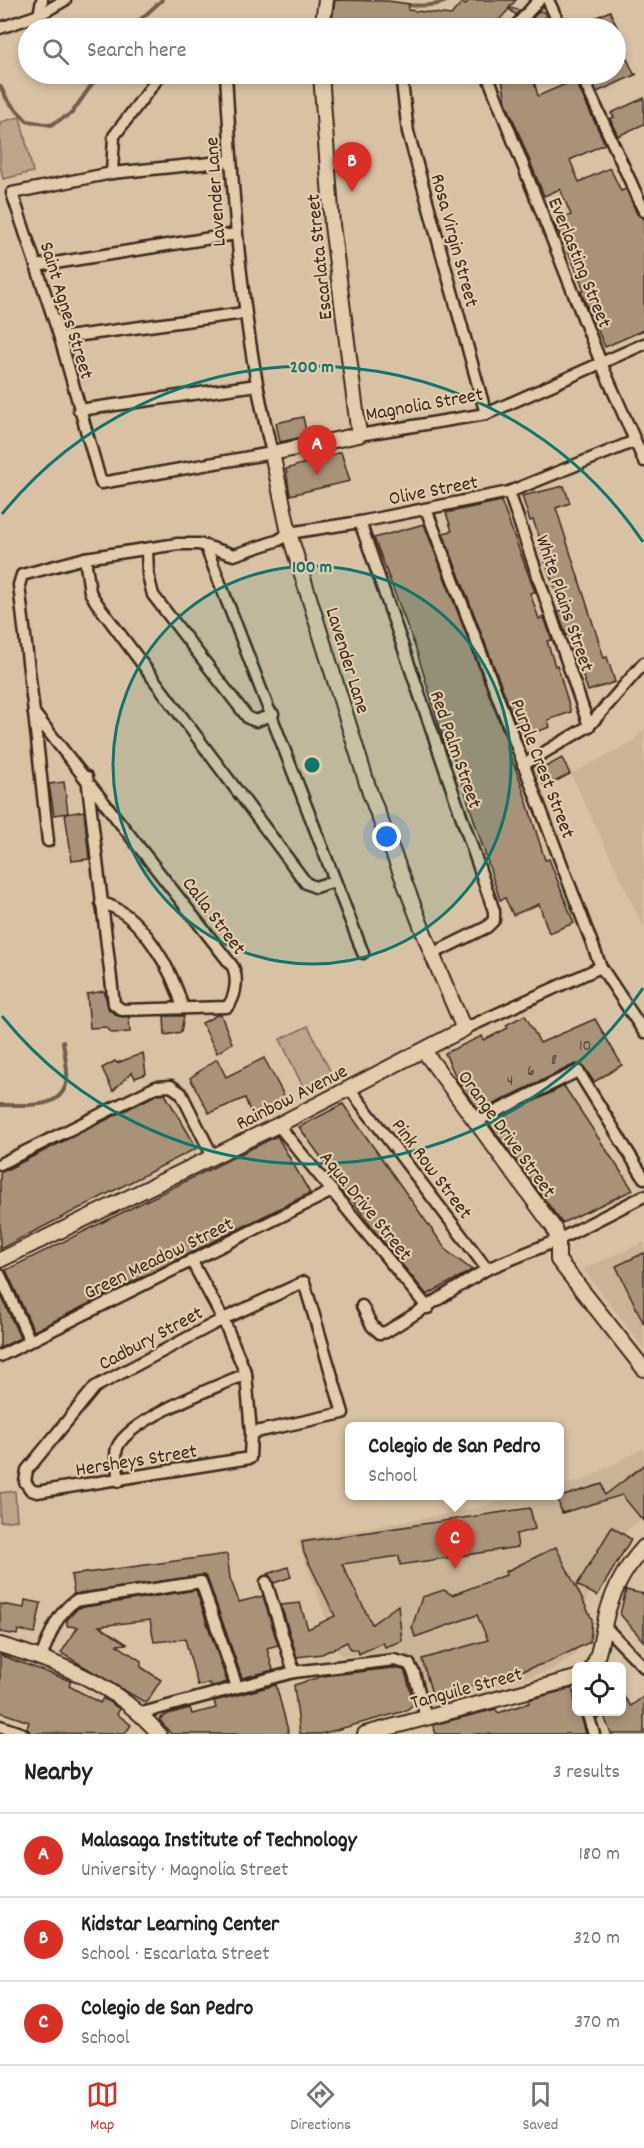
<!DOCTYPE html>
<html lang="en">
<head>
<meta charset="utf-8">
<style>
	:root { --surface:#fff; --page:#f6f6f6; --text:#222; --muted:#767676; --line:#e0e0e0; --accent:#d93025 }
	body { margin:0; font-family:Dekko,sans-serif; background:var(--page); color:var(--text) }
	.controls { position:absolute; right:18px; bottom:18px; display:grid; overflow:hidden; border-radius:9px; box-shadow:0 3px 9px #0003 }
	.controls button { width:54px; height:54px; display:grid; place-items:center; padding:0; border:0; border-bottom:2px solid var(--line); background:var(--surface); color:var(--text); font:30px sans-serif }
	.you { position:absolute; left:387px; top:837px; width:21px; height:21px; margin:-15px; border:4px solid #fff; border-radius:50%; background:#1a73e8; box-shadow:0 0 0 9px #1a73e833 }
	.badge { display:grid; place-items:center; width:39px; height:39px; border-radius:50%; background:var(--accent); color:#fff; font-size:20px; font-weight:700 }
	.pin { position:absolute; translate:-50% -50px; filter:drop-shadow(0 2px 3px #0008) }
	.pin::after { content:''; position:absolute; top:32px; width:21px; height:18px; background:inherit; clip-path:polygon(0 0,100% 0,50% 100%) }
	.popup { position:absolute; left:345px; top:1422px; width:219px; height:78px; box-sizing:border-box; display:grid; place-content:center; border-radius:9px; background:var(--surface); filter:drop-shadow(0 2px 4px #0005); font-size:20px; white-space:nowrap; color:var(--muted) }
	.popup b { font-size:22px; color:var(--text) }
	.popup::after { content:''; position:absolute; left:50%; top:100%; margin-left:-12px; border:12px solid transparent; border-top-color:var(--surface) }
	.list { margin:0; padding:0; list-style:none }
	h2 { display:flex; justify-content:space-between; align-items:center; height:78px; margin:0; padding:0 24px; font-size:26px }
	h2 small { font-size:20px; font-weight:400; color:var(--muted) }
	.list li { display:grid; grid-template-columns:39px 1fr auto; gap:18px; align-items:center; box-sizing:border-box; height:84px; padding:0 24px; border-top:2px solid var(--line) }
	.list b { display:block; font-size:22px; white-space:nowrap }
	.list p { margin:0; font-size:20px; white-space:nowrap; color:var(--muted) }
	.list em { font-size:20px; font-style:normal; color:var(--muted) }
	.icon { flex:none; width:33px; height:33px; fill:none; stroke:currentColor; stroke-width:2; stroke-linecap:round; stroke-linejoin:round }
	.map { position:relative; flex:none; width:644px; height:1734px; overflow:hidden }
	.search { position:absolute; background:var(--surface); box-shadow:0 3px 9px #0003; left:18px; right:18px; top:18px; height:66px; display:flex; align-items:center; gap:15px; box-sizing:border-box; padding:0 21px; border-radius:33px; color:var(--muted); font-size:22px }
	.sheet { height:330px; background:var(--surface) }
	nav { display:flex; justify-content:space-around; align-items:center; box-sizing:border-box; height:84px; border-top:2px solid var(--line); background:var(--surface); font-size:16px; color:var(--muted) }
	nav a { display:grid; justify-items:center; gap:3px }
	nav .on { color:var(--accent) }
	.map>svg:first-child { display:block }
</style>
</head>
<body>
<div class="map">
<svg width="644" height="1734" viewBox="0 0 644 1734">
	<rect width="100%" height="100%" fill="#d8c2a3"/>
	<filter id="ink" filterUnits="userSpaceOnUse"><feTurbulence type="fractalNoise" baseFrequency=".0167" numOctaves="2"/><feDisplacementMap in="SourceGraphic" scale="12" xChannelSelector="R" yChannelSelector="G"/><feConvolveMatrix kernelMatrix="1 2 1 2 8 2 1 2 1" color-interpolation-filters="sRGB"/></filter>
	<g filter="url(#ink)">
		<g fill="#cab496">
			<polygon points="644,729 644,928 571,774 632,742"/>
			<polygon points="644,1242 644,1349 583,1269"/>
			<polygon points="644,1448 644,1517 616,1539 587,1598 586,1625 575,1655 550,1671 422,1706 405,1652 340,1656 297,1540 459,1512 523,1496 560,1496 560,1486 584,1480"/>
		</g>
		<g fill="#bba68a" stroke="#7b6854" stroke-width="1.5">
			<polygon points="20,117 33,172 3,179 0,165 0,122"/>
			<polygon points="308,1026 333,1077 305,1091 280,1039"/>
			<polygon points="15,1491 17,1520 0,1522 0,1493"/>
		</g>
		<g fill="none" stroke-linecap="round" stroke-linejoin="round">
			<g stroke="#715e4c" stroke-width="4">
				<path d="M405,5C418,6 437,7 448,0"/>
				<polyline points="131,28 162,0"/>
				<polyline points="0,86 8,101 27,121 51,125 72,113 99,74"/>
				<path d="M0,1105C24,1104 63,1112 67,1079C68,1067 64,1052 63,1041"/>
			</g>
		</g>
		<g fill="#a89379" stroke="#3b2a1e" stroke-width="1.5">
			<polygon points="335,0 388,1 409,4 408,10 451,15 462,2 465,5 470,0 516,0 509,8 520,10 516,15 509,9 492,28 331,28"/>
			<polygon points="539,11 544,12 552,28 524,28"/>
			<polygon points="610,11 628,52 625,54 634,74 637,74 597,92 589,74 615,74 615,28 572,28"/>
			<polygon points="501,74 532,74 538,96 575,80 605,144 570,160 579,182 610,168 621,191 626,189 637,214 644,218 644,330 605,347 581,292 584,290 575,267 554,223 571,215 560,189 544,196 506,102"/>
			<polygon points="644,98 644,124 618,136 610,119 614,117 611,113"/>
			<polygon points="303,417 307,436 280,442 276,423"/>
			<polygon points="341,452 350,481 290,495 286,469"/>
			<polygon points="564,486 570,503 556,508 604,658 607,657 615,682 588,691 569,634 566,635 558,612 563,611 540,548 543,547 533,520 530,521 522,496"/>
			<polygon points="501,501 535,592 530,593 539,619 544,617 552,640 547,641 555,666 557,665 571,712 548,720 550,727 521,737 443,533 452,531 446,513"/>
			<polygon points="424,524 508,744 506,745 520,780 545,860 549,859 574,923 549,933 539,904 513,915 505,898 500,900 456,764 447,741 444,742 417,652 374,538"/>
			<polygon points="562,758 570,774 545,787 536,772"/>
			<polygon points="64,782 68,813 54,815 49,784"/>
			<polygon points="84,811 89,859 72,861 65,814"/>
			<polygon points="104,991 109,1010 118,1016 129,1017 130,1032 112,1033 106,1027 90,1028 87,994"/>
			<polygon points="217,1015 221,1015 232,1043 217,1053 202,1023"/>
			<polygon points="525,1015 540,1043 595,1019 622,1065 594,1082 584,1067 575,1064 480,1111 459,1084 445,1053 482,1036 484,1040 508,1028 506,1025"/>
			<polygon points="164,1016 184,1016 181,1032 165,1035"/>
			<polygon points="143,1053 146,1074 135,1078 132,1072 113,1091 102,1068 115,1061 117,1063"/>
			<polygon points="264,1058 288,1103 253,1119 245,1098 209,1113 190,1078 217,1059 226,1077"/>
			<polygon points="564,1086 633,1190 562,1223 489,1124"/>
			<polygon points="158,1094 165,1094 197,1148 0,1249 0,1173"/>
			<polygon points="343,1104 447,1251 472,1270 427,1295 373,1229 299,1127"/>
			<polygon points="277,1136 310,1193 34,1331 6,1270"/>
			<polygon points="644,1253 644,1324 616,1266"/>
			<polygon points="0,1293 20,1338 0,1348"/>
			<polygon points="644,1465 644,1522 622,1495 562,1513 557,1498 602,1484 605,1495"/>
			<polygon points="530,1508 535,1529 516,1534 518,1547 400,1565 399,1556 342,1564 372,1624 398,1605 402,1641 385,1647 383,1642 359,1654 358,1650 351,1650 347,1642 322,1654 297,1657 281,1605 300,1603 308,1629 335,1616 304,1553 302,1542"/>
			<polygon points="612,1527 631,1539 597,1596 577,1585"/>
			<polygon points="556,1547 592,1619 590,1642 549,1662 433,1698 422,1659 488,1640 477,1615 415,1637 412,1627 422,1597 444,1590 452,1595 506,1575 505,1572"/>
			<polygon points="227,1554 230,1578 239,1602 263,1596 278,1645 267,1648 273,1670 242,1678 208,1580 204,1575 74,1594 71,1575"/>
			<polygon points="288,1567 291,1577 274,1583 268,1574"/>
			<polygon points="196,1590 227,1682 211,1687 210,1683 198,1686 185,1639 154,1642 150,1620 99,1626 127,1644 117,1645 141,1661 141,1667 161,1680 146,1703 61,1653 78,1627 67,1626 67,1620 78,1608"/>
			<polygon points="626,1590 644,1594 644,1642 620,1614"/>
			<polygon points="25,1600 41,1603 35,1633 18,1630 17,1635 0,1632 0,1604 24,1608"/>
			<polygon points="0,1655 71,1681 69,1686 100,1703 103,1698 120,1709 117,1714 131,1725 125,1734 30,1733 27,1728 29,1722 0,1712"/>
			<polygon points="393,1668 404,1670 406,1675 414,1704 405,1711 321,1734 300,1734 294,1685 323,1676"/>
			<polygon points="276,1685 289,1734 171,1734 159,1719 168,1714 190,1708 192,1714 216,1708 214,1701"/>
			<polygon points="573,1688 576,1712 580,1712 586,1734 436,1734 433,1725 496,1709 498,1713 529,1703 528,1700"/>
			<polygon points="621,1693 631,1706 644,1696 644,1734 611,1734 604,1716 597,1719 595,1712 621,1712"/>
		</g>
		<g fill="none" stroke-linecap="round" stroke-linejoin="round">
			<defs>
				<g id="minor">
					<polyline points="548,0 561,28"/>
					<polyline points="39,15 42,0"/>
					<polyline points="0,28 39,15 65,0"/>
					<polyline points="514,28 539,0"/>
					<path d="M226,74C233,202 241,328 272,453L101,483L60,338L12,193L112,173L231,161"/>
					<polyline points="401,74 408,132 486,414"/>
					<polyline points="487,74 601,363 644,461"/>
					<polyline points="581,74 644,211"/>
					<polyline points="112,173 114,136 161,74"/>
					<polyline points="36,266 236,234"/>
					<polyline points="60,338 244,313"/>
					<polyline points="79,410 257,385"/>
					<polyline points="359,435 486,414 644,344"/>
					<polyline points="509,492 589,726"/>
					<polyline points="426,509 601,967 644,1032"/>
					<polyline points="360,522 494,911 494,920 487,927 432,954"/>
					<polyline points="206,547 363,953"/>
					<polyline points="147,550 148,575 153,595 248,718 256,721 273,714"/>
					<polyline points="85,558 90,592 96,602 306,883 315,887 335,881"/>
					<polyline points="34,713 48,841"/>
					<polyline points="523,765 589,726 644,663"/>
					<path d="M87,777L114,1004L122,1010L227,1007C236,998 238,978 233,967L34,713L19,585L22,575L85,558L178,544H199L234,555L279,540L289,533L360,522L509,492L635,441"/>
					<path d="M101,903C141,911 173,972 183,1008"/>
					<polyline points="464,1029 601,967"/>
					<polyline points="349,1088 487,1269"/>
					<polyline points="475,1122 578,1071 644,1178"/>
					<polyline points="278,1125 428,1308"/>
					<polyline points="0,1164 156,1087 171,1086 181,1093 213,1157"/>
					<polyline points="191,1260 223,1319 246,1374 251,1433 250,1458 37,1492 31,1490 25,1482 27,1470 95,1387 223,1319 304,1282 343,1413 251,1433"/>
					<polyline points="0,1275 30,1341"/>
					<polyline points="362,1306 372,1326 380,1333 386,1332 487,1269 558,1240 644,1196"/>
					<polyline points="0,1356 332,1191"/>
					<path d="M119,1481C118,1471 114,1457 117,1448C127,1420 218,1386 246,1374"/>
					<polyline points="266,1582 294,1672"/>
					<polyline points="604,1626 644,1667"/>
					<path d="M41,1657C50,1636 56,1614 75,1601L201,1582L237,1687"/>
					<polyline points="587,1712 594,1734"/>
					<polyline points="142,1713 294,1672 394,1660 409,1664 414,1673 426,1718"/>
					<polyline points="0,1726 23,1734"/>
				</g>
				<g id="tertiary">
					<polyline points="322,28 326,0"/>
					<polyline points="424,1051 554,1228 558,1240 558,1260 644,1369"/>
					<polyline points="0,1260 278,1125 464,1029 432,954 370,793 289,533 272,453 359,435 332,225 321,74"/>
					<path d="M0,1645C59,1662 119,1686 159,1734"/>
					<path d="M593,1666C600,1654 601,1640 604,1626C610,1595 623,1570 644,1547"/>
					<polyline points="365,1734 576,1678"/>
				</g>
			</defs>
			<use href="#minor" stroke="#3b2a1e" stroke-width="15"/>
			<use href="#tertiary" stroke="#3b2a1e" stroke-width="18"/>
			<use href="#minor" stroke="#e2ccab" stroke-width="10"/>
			<use href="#tertiary" stroke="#e2ccab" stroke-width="14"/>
		</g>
	</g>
	<circle cx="312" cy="765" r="199" fill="#0f766e" fill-opacity=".12"/>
	<g fill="none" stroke="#0f766e" stroke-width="3">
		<circle cx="312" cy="765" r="199"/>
		<path d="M643 988A399 399 0 0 1 2 1016M2 514A399 399 0 0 1 643 542"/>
	</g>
	<g text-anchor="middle" stroke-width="4.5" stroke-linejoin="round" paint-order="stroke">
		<g font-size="16" fill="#564435">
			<text x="585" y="1050">10</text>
			<text x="554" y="1064">8</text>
			<text x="531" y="1075">6</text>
			<text x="510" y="1085">4</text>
		</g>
		<g font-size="20" fill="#3b2a1e" stroke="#e2ccab">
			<text transform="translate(214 192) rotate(-94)" y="7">Lavender Lane</text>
			<text transform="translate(456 240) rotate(75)" y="7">Rosa Virgin Street</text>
			<text transform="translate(318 257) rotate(-96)" y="7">Escarlata Street</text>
			<text transform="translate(581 262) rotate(68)" y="7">Everlasting Street</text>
			<text transform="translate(68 310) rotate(73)" y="7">Saint Agnes Street</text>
			<text transform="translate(424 403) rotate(-10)" y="7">Magnolia Street</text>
			<text transform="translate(433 489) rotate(-11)" y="7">Olive Street</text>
			<text transform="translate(566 603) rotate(71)" y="7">White Plains Street</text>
			<text transform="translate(349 660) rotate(73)" y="7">Lavender Lane</text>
			<text transform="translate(457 749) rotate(71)" y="7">Red Palm Street</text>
			<text transform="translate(544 768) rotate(69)" y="7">Purple Crest Street</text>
			<text transform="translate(215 915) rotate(53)" y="7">Calla Street</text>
			<text transform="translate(291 1096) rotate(-27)" y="7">Rainbow Avenue</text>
			<text transform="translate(508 1133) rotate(54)" y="7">Orange Drive Street</text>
			<text transform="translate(433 1168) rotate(53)" y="7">Pink Row Street</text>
			<text transform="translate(367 1205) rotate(51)" y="7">Aqua Drive Street</text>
			<text transform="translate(158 1257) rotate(-26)" y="7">Green Meadow Street</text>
			<text transform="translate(150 1337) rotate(-28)" y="7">Cadbury Street</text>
			<text transform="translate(136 1459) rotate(-9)" y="7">Hersheys Street</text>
			<text transform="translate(466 1687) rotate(-15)" y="7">Tanguile Street</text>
		</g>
	</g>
	<circle cx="312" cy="765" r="9" fill="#0f766e" stroke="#e2ccab" stroke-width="3"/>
	<g font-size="18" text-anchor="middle" font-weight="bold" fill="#0f766e" stroke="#e2ccab" stroke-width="4.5" stroke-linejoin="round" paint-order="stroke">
		<text x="312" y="372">200 m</text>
		<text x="312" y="572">100 m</text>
	</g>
</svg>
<div class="controls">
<button><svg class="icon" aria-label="locate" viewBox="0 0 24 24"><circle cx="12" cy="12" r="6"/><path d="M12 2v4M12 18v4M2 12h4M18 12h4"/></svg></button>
</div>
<div class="you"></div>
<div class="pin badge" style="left:317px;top:475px">A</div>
<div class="pin badge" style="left:352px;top:192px">B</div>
<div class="pin badge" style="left:455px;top:1569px">C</div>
<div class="popup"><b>Colegio de San Pedro</b>School</div>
<div class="search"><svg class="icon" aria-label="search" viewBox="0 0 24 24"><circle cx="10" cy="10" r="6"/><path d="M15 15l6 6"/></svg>Search here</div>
</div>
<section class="sheet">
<h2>Nearby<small>3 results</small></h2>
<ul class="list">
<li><span class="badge">A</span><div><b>Malasaga Institute of Technology</b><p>University · Magnolia Street</p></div><em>180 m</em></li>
<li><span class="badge">B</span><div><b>Kidstar Learning Center</b><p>School · Escarlata Street</p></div><em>320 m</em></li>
<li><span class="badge">C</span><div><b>Colegio de San Pedro</b><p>School</p></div><em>370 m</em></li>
</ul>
</section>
<nav>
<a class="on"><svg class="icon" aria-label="map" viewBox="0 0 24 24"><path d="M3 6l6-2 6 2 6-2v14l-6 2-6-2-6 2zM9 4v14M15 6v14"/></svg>Map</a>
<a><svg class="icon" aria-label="directions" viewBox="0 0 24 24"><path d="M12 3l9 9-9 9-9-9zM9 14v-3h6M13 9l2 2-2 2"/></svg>Directions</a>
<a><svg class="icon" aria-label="saved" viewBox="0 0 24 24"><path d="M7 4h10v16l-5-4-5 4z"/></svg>Saved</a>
</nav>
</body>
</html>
